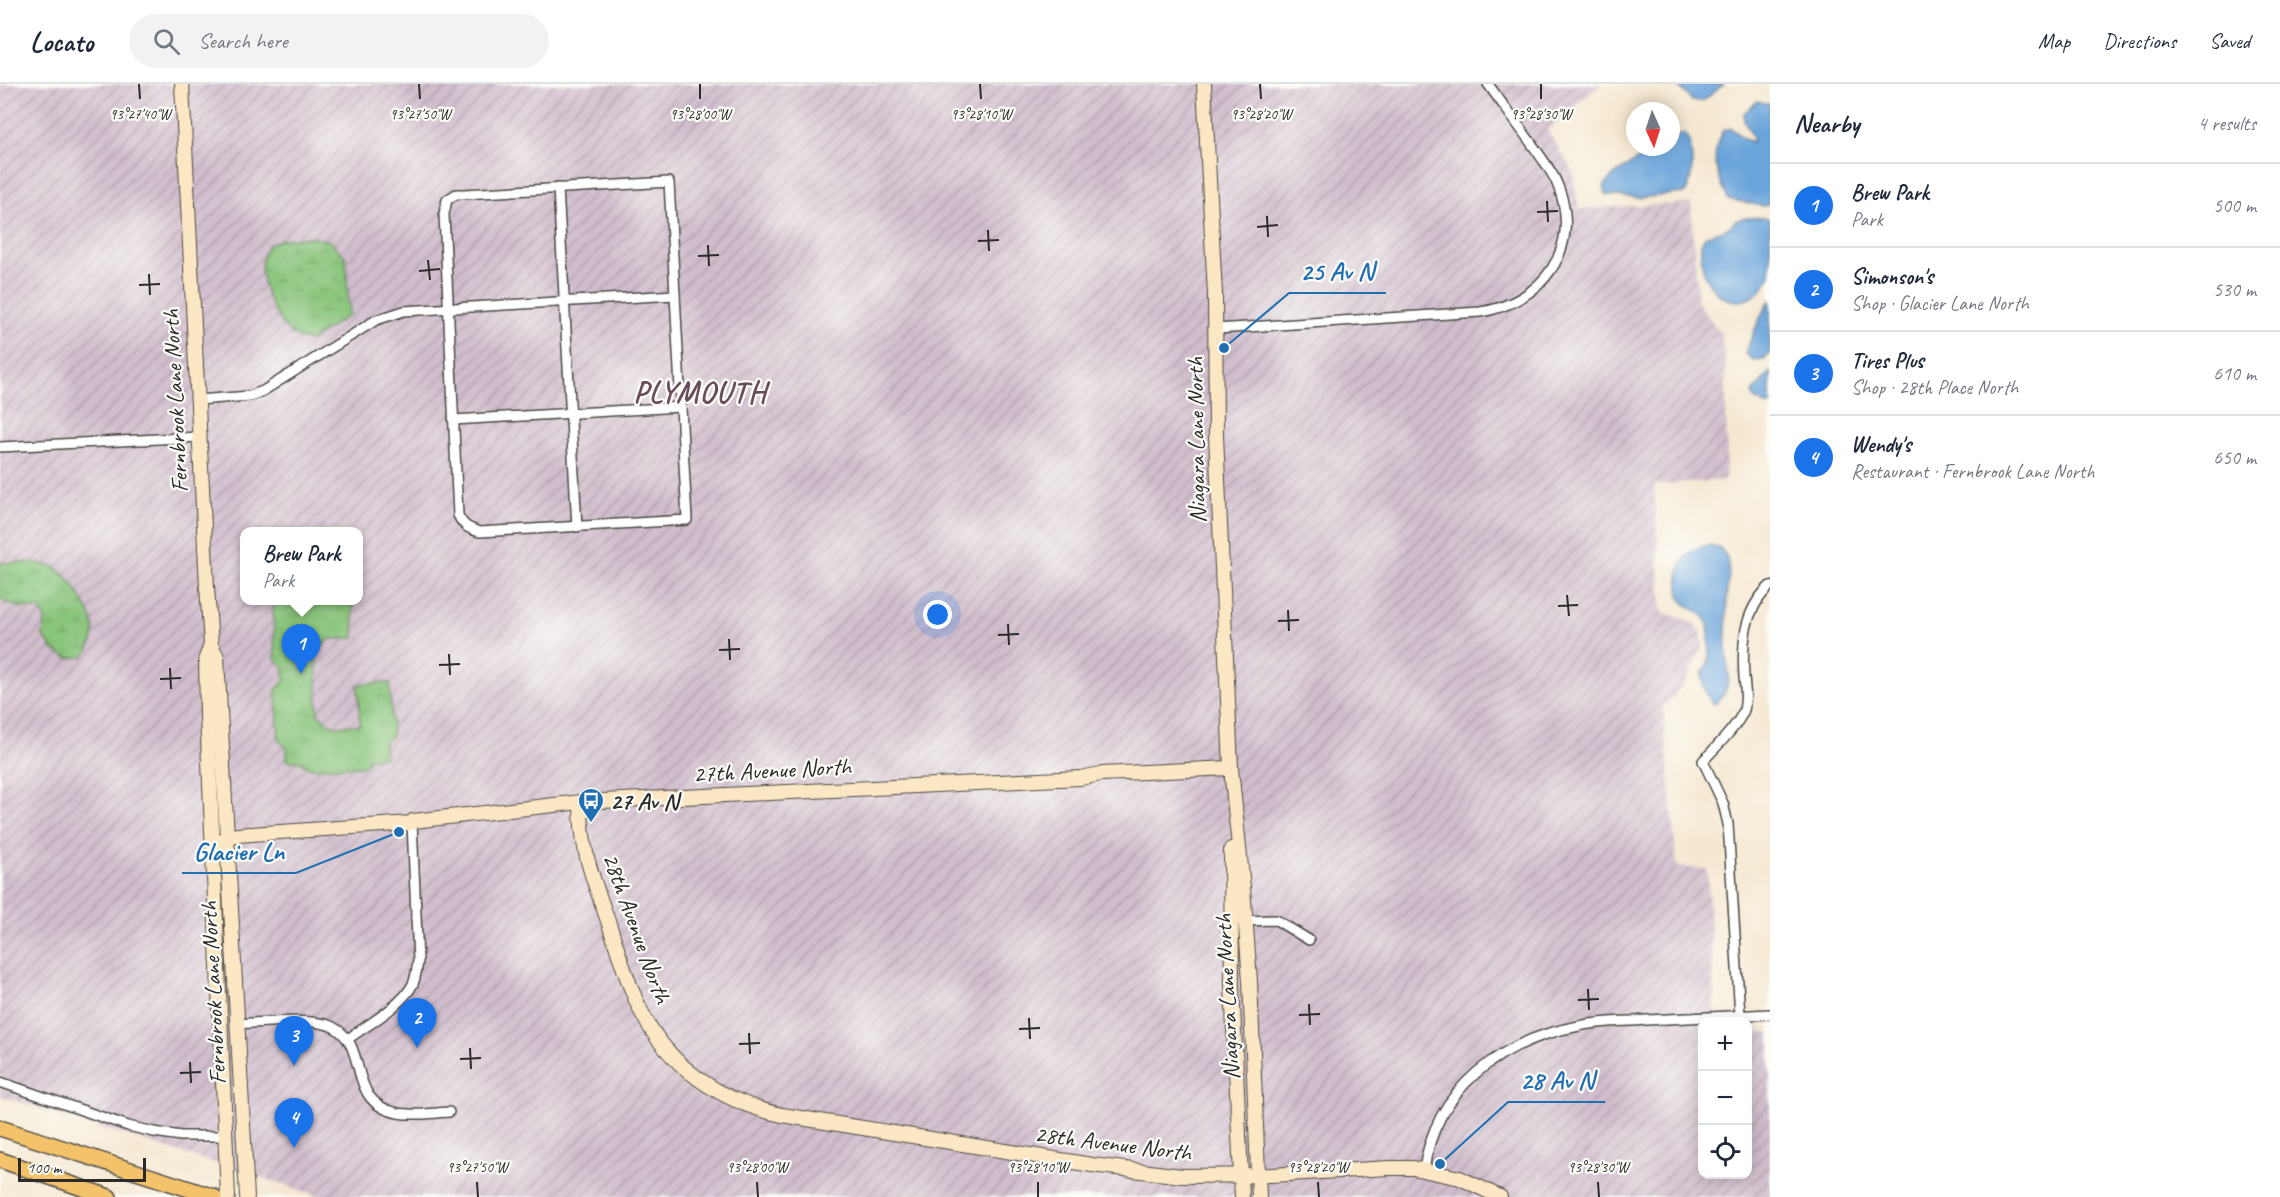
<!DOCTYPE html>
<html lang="en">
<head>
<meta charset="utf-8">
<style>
	:root { --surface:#fff; --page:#f2f2f3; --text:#1f2937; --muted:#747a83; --line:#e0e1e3; --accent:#1a73e8 }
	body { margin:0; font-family:Caveat,sans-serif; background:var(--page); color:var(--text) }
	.controls { position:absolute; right:18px; bottom:18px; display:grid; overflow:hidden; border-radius:12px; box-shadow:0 3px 15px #0003 }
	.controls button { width:54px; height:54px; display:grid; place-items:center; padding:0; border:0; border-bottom:2px solid var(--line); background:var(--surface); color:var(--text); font:30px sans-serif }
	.compass { position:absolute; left:1626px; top:18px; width:54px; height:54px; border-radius:50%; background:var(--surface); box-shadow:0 3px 15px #0003; rotate:177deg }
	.scale { position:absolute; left:18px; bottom:15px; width:128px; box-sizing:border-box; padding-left:6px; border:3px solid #2b2b2b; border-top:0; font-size:16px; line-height:21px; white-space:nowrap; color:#2b2b2b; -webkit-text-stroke:4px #fdfcf7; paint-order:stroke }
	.you { position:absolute; left:938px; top:531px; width:21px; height:21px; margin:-15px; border:4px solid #fff; border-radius:50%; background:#1a73e8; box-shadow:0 0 0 9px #1a73e833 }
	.badge { display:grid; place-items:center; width:39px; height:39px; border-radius:50%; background:var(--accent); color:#fff; font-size:20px; font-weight:700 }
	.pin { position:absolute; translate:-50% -50px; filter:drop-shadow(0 2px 3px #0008) }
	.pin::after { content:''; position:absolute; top:32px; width:21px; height:18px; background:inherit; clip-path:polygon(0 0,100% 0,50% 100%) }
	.popup { position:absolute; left:240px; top:443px; width:123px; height:78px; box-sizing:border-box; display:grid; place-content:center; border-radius:12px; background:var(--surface); filter:drop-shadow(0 2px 4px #0005); font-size:20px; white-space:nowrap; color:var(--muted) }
	.popup b { font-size:22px; color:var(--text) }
	.popup::after { content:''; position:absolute; left:50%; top:100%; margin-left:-12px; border:12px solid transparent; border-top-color:var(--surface) }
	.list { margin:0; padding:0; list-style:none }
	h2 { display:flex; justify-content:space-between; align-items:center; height:78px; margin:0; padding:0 24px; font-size:26px }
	h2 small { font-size:20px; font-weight:400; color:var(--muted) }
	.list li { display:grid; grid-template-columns:39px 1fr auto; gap:18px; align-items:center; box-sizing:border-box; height:84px; padding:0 24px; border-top:2px solid var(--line) }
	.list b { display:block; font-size:22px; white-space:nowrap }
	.list p { margin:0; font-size:20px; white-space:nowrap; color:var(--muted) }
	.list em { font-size:20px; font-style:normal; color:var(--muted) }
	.icon { flex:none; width:33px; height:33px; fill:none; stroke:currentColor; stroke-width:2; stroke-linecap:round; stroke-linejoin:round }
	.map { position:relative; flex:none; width:1770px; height:1113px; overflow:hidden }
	header { display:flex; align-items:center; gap:36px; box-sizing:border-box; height:84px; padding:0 30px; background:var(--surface); border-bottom:2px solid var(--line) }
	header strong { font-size:28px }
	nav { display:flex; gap:33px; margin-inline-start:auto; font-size:21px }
	.search { width:420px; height:54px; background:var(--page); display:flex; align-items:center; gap:15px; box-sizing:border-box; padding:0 21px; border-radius:33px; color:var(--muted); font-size:22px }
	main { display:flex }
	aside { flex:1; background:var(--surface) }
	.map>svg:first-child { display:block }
</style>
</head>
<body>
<header>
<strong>Locato</strong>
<div class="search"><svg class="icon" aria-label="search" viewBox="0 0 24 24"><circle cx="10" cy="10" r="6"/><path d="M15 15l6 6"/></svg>Search here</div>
<nav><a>Map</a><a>Directions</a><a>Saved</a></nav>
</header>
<main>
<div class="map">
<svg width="1770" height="1113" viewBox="0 0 1770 1113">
	<defs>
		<pattern id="industrial-furrows" width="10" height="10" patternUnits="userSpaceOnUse" patternTransform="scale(1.5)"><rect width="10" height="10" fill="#d0bdcc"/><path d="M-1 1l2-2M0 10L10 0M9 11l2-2" fill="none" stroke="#a99aa6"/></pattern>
		<pattern id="wetland-marsh" width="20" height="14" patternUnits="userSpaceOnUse" patternTransform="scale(1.5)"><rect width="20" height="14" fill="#89c57b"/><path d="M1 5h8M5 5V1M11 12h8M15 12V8" fill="none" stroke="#76a96a"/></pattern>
		<pattern id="park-crowns" width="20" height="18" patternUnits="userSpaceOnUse" patternTransform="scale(1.5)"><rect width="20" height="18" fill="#89c57b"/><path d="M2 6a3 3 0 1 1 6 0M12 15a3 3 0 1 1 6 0" fill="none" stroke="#76a96a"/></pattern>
	</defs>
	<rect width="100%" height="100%" fill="#fdfcf7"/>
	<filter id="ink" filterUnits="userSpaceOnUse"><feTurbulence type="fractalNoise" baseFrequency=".0167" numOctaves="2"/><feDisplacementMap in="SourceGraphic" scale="12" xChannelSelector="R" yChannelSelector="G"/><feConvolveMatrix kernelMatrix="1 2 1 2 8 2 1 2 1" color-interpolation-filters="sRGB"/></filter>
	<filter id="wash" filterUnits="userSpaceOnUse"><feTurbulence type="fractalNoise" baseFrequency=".008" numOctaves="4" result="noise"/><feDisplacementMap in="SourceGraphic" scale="24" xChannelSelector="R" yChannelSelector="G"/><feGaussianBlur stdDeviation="1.35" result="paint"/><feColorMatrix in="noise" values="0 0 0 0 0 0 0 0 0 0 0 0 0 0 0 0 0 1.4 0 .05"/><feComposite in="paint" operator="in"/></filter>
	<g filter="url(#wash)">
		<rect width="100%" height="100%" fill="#f5e8d1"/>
		<path fill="url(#industrial-furrows)" fill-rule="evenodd" d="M0,0H1601L1547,46L1572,86L1579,125L1691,119L1698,219L1721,250L1725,278L1727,363L1725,396L1654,401L1662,528L1692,538L1701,548L1703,561L1685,599L1663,624L1677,783L1707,785L1715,937L1702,938V1090H1748V949L1770,948V1113H323L0,1012ZM244,448H358V516H244Z"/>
		<g fill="url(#wetland-marsh)" stroke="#5a7853" stroke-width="1.5">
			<path d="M311,153L330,157L346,174L349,231L310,257C305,255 296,254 292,250C277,239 261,202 261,183C261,175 265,168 268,161L283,155Z"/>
			<path d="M33,478C40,480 49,481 56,484C71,493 94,530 94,547C94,557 89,566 84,573L67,574L53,566L43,552L45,536L40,525L22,524L0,516V479Z"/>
		</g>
		<polygon fill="url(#park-crowns)" stroke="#5a7853" stroke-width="1.5" points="279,517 353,517 354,554 329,555 316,570 318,630 333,642 360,641 358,600 390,599 392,652 384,658 385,673 368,674 368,678 362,682 311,684 303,681 303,677 287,677 287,664 279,657 276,606 285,596 284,583 275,575 273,524"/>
		<g fill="#6ba4da" stroke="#4b6882" stroke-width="1.5">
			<polygon points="1677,0 1724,0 1703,17 1692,17"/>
			<path d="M1757,17L1770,20V121L1762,122L1728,115C1716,89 1709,72 1723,46L1731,44L1744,55L1752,58L1753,54L1744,37V29Z"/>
			<path d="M1684,49C1695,61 1694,96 1685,109L1639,114L1606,111L1604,102L1614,91L1657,63H1671V53Z"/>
			<path d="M1764,133L1770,135V191C1749,237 1702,217 1701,170C1701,164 1700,157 1705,153C1710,148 1720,148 1726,145C1730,143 1733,138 1737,136C1744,133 1756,134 1764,133Z"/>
			<polygon points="1770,216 1770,269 1764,275 1753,276 1745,269 1759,236"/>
			<polygon points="1770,288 1770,322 1768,322 1754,315 1752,309"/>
			<path d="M1710,461L1721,465L1727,473L1729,489L1727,507L1726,562L1729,595L1725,609L1716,619L1712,620C1708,612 1703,604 1702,595C1701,587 1706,585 1708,578C1711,569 1709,551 1708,541C1706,527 1688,527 1682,516C1680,513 1679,507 1679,503C1676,480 1687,463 1710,461Z"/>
		</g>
	</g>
	<g filter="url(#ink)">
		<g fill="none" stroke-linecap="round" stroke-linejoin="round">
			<defs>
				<g id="street">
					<path d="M669,98L687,436L480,448C469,445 463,442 458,431L444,130L447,116L456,110H464Z"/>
					<polyline points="558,104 577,443"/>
					<path d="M1216,245L1480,228C1542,219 1583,164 1558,102C1553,88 1542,75 1534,63C1519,42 1503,21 1488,0"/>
					<polyline points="197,316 250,312 263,307 376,236 404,227 675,211"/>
					<polyline points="453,336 681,323"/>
					<polyline points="0,363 199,353"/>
					<polyline points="1242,837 1276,836 1309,856"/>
					<path d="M1740,931L1728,740L1723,719L1703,677C1715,664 1738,642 1744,626C1747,615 1745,604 1744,593C1742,560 1743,527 1770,502"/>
					<path d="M237,940C260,939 313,933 333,943C371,962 344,1018 398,1029C414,1032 433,1029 449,1028"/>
					<path d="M348,955C367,941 402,922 413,900C416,893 417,885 418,877L412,739"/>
					<polyline points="0,998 128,1042 154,1048 181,1052 226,1052"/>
					<path d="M1424,1086C1435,1004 1502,956 1579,942C1601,937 1625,938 1647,936C1688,934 1729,932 1770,930"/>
				</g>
				<g id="secondary">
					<polyline points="182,0 207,503 211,561 217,573 247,1113"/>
					<polyline points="1204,0 1215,210 1216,351 1231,684 1243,803 1250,897 1259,1113"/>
					<polyline points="211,561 206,574 207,632 228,1113"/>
					<path d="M581,718C581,728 581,739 583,750C586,782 601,815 611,846C620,873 628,901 641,927C669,984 722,1018 782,1031L1092,1081L1182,1092L1271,1091L1389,1084H1413L1460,1094L1500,1113"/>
					<polyline points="213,761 237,751 412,739 413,737 581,718 1080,694 1101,690 1231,684"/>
					<polyline points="1231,765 1232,902 1242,1113"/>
				</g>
				<g id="primary">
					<polyline points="0,1044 214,1113"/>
					<polyline points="0,1076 109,1113"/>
				</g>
			</defs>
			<use href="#street" stroke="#494744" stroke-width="12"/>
			<use href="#secondary" stroke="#494744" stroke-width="16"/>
			<use href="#primary" stroke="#494744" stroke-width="18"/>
			<use href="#street" stroke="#fff" stroke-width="9"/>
			<use href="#secondary" stroke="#fbe7c3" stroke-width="14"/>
			<use href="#primary" stroke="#f4c26a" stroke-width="15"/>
		</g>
	</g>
	<path fill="none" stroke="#2b2b2b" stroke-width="2" d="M139,0L140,15M419,0L420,15M700,0V15M980,0L981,15M1260,0L1261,15M1541,0V15M1547,117L1548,138M1537,128L1558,127M1267,132L1268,153M1257,143L1278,141M988,146L989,167M978,157L999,156M708,161L709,182M698,172L719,171M428,176L430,196M419,187L440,185M149,190L150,211M139,201L160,200M1567,511L1569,532M1558,522L1578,521M1288,526L1289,547M1278,537L1299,536M1008,540L1009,561M998,551L1019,550M729,555L730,576M719,566L740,565M449,570L450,591M439,581L460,580M170,584L171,605M160,595L181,594M1588,905L1589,926M1578,916L1599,915M1309,920L1310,941M1299,931L1320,930M1029,934L1030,955M1019,945L1040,944M749,949L750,970M739,960L760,959M470,964L471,985M460,975L481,974M190,978L191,999M180,989L201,988M477,1098L478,1113M757,1098L758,1113M1038,1098V1113M1318,1098L1319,1113M1598,1098L1599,1113"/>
	<defs>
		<symbol id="bus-pin" viewBox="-11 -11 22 30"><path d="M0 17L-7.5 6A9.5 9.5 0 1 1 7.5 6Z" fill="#1f6fb2" stroke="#fdfcf7"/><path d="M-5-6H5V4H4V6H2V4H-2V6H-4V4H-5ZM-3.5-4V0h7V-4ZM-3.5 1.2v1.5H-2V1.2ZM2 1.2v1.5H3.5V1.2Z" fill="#fff"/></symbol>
	</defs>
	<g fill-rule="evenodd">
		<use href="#bus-pin" x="576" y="702" width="30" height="40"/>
	</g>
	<g text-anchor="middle" stroke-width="4.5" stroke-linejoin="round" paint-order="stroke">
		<g font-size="24" fill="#2b2b2b" stroke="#fdfcf7">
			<text transform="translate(175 317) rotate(-93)" y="8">Fernbrook Lane North</text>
			<text transform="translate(1196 356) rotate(-91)" y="8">Niagara Lane North</text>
			<text transform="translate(772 686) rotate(-3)" y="8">27th Avenue North</text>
			<text transform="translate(637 844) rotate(70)" y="8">28th Avenue North</text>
			<text transform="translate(213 909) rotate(-93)" y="8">Fernbrook Lane North</text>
			<text transform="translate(1227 913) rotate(-93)" y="8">Niagara Lane North</text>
			<text transform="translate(1113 1059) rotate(7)" y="8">28th Avenue North</text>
		</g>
		<g font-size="24" font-weight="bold" fill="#2b2b2b" stroke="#fdfcf7" text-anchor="start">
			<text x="610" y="725">27 Av N</text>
		</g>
		<g font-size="30" font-weight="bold" letter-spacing="1.5" fill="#694d5a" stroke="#fdfcf7">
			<text x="700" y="318">PLYMOUTH</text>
		</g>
	</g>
	<g font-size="15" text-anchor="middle" fill="#2b2b2b" stroke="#fdfcf7" stroke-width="4.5" stroke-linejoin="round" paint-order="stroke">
		<text x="140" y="35">93°27'40"W</text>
		<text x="420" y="35">93°27'50"W</text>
		<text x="700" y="35">93°28'00"W</text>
		<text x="981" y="35">93°28'10"W</text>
		<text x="1261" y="35">93°28'20"W</text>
		<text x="1541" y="35">93°28'30"W</text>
		<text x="477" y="1088">93°27'50"W</text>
		<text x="757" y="1088">93°28'00"W</text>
		<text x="1038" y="1088">93°28'10"W</text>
		<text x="1318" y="1088">93°28'20"W</text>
		<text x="1598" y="1088">93°28'30"W</text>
	</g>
	<path fill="none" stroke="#1f6fb2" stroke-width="2" d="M1224 264L1289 209H1386M399 748L296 789H182M1440 1080L1508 1018H1605"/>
	<g fill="#1f6fb2" stroke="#fdfcf7" stroke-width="2">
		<circle cx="1224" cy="264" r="6"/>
		<circle cx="399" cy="748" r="6"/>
		<circle cx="1440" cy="1080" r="6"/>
	</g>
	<g font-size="26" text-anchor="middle" font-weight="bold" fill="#1f6fb2" stroke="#fdfcf7" stroke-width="4.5" stroke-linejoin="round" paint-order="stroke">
		<text x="1337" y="196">25 Av N</text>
		<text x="239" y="776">Glacier Ln</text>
		<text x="1557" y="1005">28 Av N</text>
	</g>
</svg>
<div class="controls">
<button>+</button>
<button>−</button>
<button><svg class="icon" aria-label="locate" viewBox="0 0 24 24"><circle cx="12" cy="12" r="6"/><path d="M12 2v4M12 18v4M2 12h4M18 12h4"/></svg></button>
</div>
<svg class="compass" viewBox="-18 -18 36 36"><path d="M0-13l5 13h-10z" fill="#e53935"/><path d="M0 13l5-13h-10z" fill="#747a83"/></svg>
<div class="scale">100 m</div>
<div class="you"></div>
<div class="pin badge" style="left:301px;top:590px">1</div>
<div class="popup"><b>Brew Park</b>Park</div>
<div class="pin badge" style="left:417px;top:964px">2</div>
<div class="pin badge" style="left:294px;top:982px">3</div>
<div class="pin badge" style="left:294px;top:1064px">4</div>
</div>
<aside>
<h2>Nearby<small>4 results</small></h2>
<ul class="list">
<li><span class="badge">1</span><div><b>Brew Park</b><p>Park</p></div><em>500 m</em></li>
<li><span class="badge">2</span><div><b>Simonson's</b><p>Shop · Glacier Lane North</p></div><em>530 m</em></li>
<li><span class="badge">3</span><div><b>Tires Plus</b><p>Shop · 28th Place North</p></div><em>610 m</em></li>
<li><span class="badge">4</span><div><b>Wendy's</b><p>Restaurant · Fernbrook Lane North</p></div><em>650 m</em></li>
</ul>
</aside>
</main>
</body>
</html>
